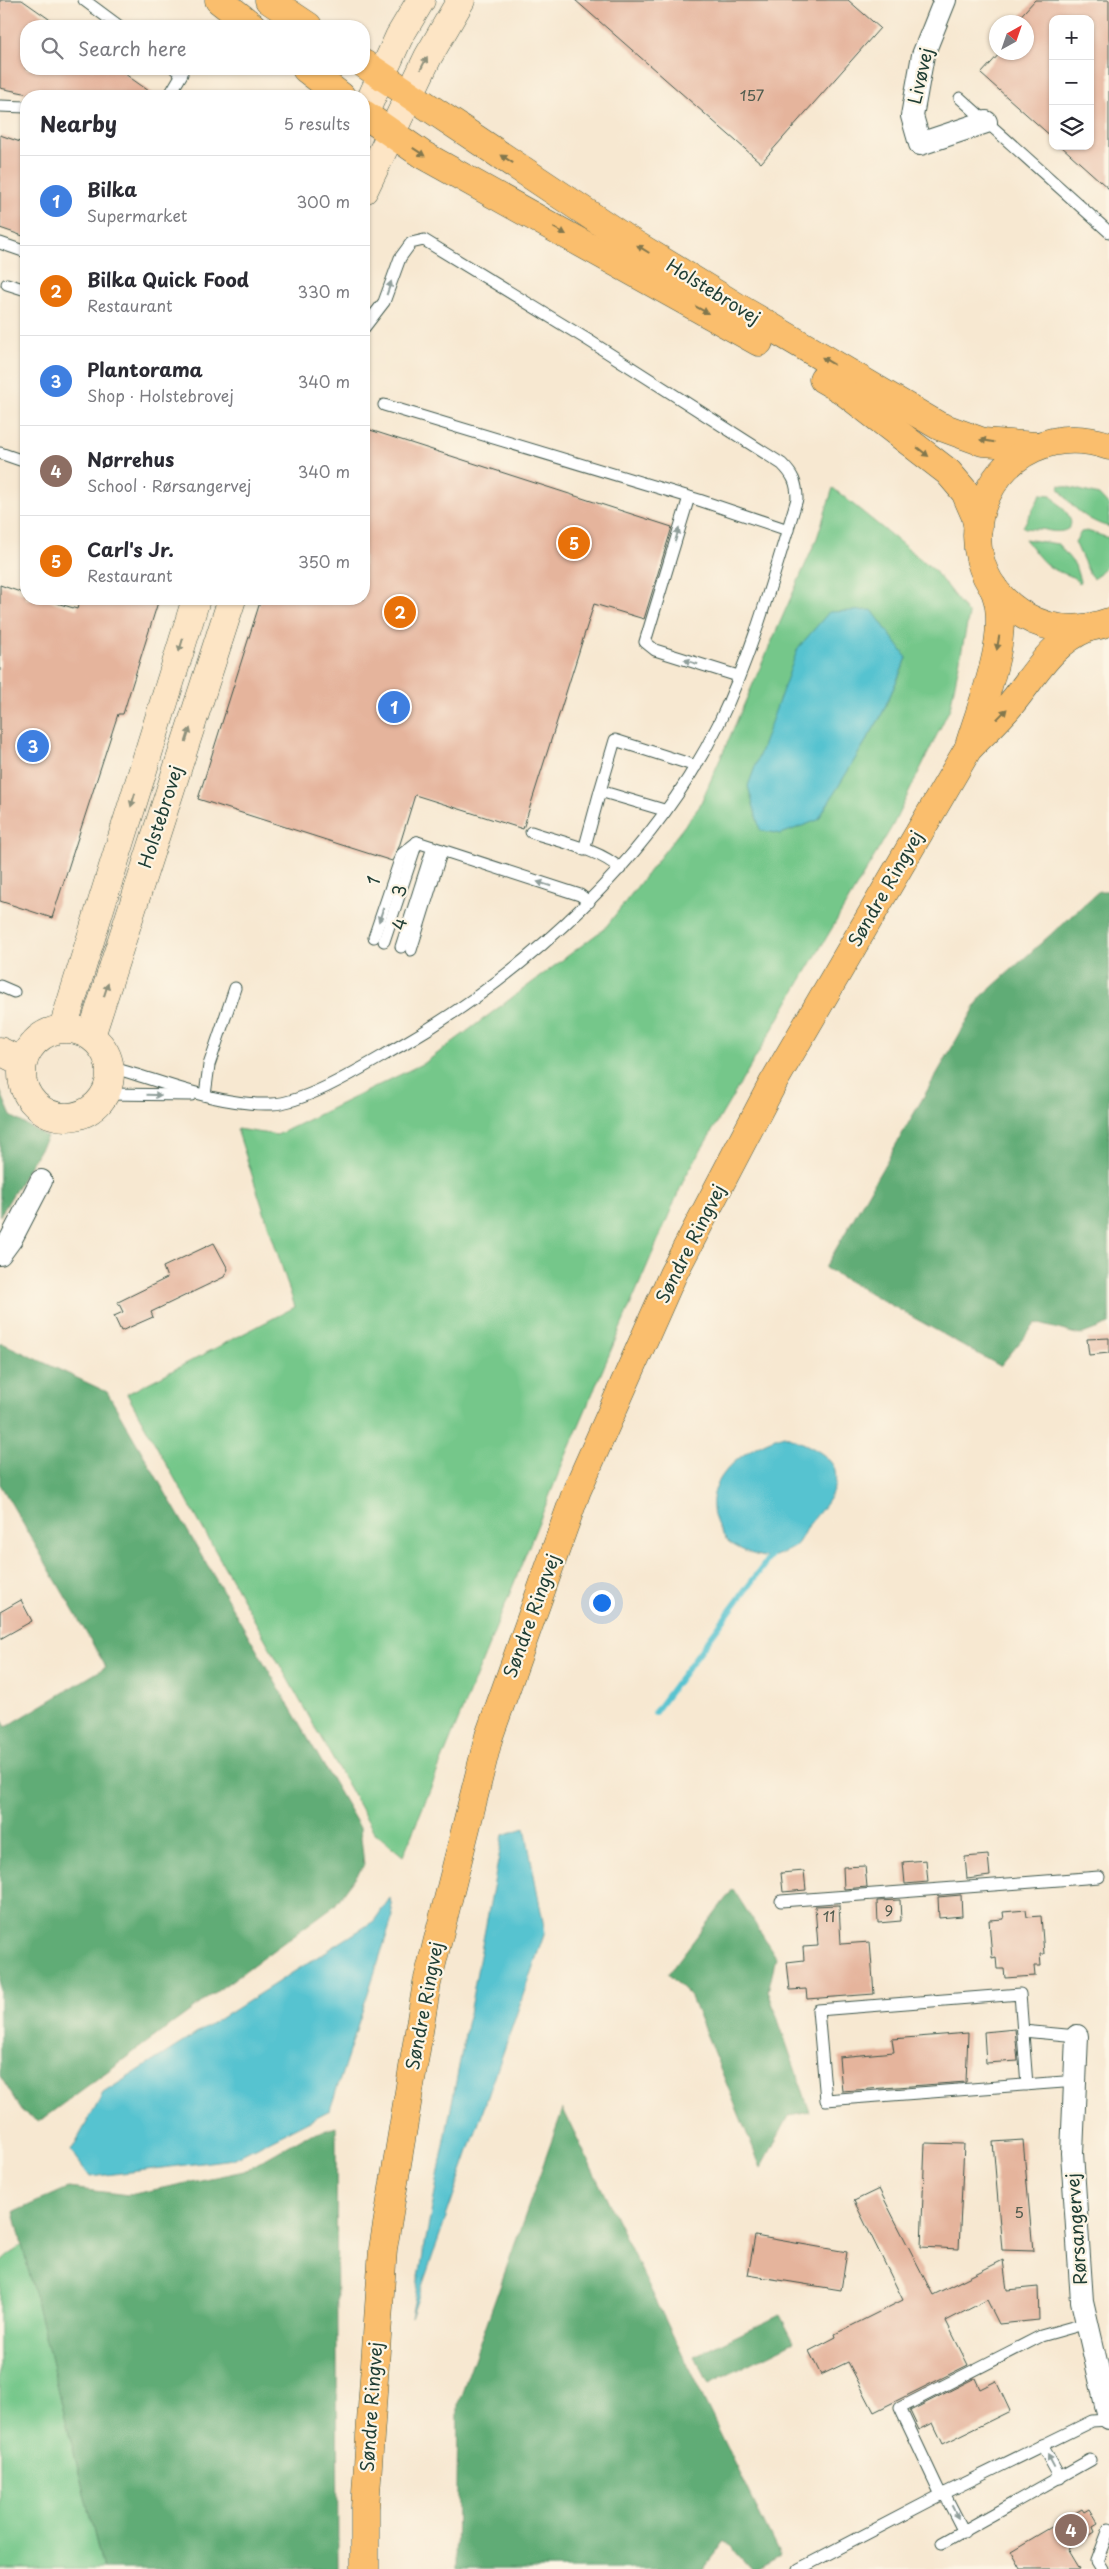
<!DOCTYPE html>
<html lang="en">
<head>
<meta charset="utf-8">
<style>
	:root { --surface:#fff; --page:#f2f2f3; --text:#2b2b33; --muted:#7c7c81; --line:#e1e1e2; --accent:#b5179e }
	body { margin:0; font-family:"Playpen Sans",sans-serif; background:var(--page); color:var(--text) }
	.controls { position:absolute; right:15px; top:15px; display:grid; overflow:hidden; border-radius:10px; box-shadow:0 1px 4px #0004 }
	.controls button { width:45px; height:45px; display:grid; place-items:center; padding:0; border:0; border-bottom:1px solid var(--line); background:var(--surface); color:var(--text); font:25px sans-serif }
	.compass { position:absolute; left:989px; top:15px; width:45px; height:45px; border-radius:50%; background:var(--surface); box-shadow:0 1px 4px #0004; rotate:40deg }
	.you { position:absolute; left:601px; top:1602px; width:18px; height:18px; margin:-12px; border:4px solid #fff; border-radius:50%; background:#1a73e8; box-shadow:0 0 0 8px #1a73e833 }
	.badge { display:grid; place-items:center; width:32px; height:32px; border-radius:50%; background:var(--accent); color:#fff; font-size:16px; font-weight:700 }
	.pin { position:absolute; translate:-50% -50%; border:2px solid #fff; box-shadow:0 1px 5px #0006 }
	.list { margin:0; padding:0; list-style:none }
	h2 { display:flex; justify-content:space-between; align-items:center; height:65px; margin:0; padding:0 20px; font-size:21px }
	h2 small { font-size:16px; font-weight:400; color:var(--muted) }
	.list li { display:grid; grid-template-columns:32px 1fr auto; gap:15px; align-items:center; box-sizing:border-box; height:90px; padding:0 20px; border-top:1px solid var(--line) }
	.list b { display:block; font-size:19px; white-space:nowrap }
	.list p { margin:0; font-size:16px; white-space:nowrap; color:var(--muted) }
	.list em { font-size:16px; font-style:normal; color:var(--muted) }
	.icon { flex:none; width:28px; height:28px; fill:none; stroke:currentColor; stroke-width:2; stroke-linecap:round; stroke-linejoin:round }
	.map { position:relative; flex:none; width:1109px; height:2569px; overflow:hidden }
	.search { position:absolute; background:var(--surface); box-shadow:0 1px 4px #0004; left:20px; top:20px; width:350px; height:55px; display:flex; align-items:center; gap:12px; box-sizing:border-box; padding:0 18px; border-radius:20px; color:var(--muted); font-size:19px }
	.panel { position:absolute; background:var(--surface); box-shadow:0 1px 4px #0004; left:20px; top:90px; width:350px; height:515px; border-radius:20px }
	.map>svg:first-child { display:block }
</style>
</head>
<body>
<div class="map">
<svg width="1109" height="2569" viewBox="0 0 1109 2569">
	<rect width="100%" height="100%" fill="#fcf5e5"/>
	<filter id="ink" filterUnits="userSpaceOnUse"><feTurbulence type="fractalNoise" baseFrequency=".02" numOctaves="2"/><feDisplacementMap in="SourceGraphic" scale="10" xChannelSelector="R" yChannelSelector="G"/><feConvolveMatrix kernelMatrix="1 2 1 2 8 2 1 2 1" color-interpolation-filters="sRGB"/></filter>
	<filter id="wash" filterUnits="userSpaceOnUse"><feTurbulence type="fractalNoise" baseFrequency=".0096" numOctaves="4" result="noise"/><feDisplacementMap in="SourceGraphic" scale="20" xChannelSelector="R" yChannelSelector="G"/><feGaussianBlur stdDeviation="1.12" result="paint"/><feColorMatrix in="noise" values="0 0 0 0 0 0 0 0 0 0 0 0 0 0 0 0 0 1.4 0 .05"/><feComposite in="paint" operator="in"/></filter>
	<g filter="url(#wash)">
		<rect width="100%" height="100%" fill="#f7e8d1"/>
		<g fill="#75c78a" stroke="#4a825f" fill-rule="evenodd">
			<path d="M1060,485L1099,495L1109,506V527C1087,521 1071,507 1059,488Z"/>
			<path d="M833,488L934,570L969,615L950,708L893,825L685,1177L562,1465L403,1856L374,1832L127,1394L295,1307L237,1129L277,1135L426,1062L605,928L699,807L817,538ZM907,658L880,718L818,819Z"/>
			<path d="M1041,494L1051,495C1056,501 1062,507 1067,513C1079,531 1060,534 1046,530C1039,528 1030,530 1023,527Z"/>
			<polygon points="1087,531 1109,538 1109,563 1094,579 1090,575 1075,542 1081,532"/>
			<path d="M1025,539L1058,544L1075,565L1080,581L1079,583C1072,574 1065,575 1055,570C1042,564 1034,550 1025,539Z"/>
			<polygon points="22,2244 103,2569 0,2569 0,2264"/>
		</g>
		<g fill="#60ac76" stroke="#407455">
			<polygon points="1099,891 1109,891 1109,1324 1080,1335 1036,1323 1000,1366 825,1268 981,997"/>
			<polygon points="0,1091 11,1116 47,1137 0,1216"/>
			<polygon points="2,1343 107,1392 360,1828 364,1865 335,1905 38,2122 22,2111 0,2076 0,1717 6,1727 106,1667 0,1484 0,1345"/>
			<polygon points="733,1889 776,1957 768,1991 810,2112 789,2116 761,2168 691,1997 668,1974"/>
			<polygon points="563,2109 780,2556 756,2569 751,2569 725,2540 703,2569 456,2569 458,2404"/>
			<polygon points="336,2127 338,2569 103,2569 14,2212 68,2188 129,2195 244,2171 302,2138"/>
			<polygon points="780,2315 794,2342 709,2384 695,2356"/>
		</g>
		<g fill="#57c3d0" stroke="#3b8082">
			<polygon points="872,610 907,658 880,718 818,820 781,834 760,830 748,786 798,648 829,612"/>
			<path d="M784,1435C799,1442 831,1452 835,1471C840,1492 819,1512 807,1527C803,1533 800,1542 795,1546C790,1550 776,1556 771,1557C760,1559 732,1547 726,1539C688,1489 739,1449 784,1435Z"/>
			<polygon points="525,1828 545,1932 411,2318 503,1835"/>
			<polygon points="390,1898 393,1916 330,2110 233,2159 90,2177 71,2151 103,2093 374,1921"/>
		</g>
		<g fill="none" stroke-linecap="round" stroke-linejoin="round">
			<polyline stroke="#57c3d0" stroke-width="6" points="655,1712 770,1557"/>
		</g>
		<g id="blocks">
			<g fill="#e5b49c">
				<polygon points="0,0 22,0 59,26 26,26 26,69 118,69 156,96 38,96 0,88"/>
				<polygon points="575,0 848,0 880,28 761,163"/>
				<polygon points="1035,0 1109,0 1109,189 1061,146 1090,146 1090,19 1053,19 1053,138 981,74 1001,52 1026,52 1027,22 1015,22"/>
				<polygon points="0,135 26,144 26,237 0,228"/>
				<polygon points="364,428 672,527 644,619 594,604 523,829 415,795 399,847 392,861 198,799 261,599 364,599"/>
				<polygon points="0,585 26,594 26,599 43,599 77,609 80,599 159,599 123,714 118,714 52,918 0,901"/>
				<polygon points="214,1243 228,1269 224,1277 151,1312 153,1317 121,1331 114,1316 123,1312 118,1302 167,1278 163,1267"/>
				<polygon points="1109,1338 1109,1353 1089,1355 1087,1339"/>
				<polygon points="21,1600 32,1621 0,1639 0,1612"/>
				<polygon points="988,1855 990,1876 967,1879 965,1857"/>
				<polygon points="926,1860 928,1882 905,1884 903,1862"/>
				<polygon points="865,1866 867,1887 844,1889 843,1867"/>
				<polygon points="804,1871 806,1890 783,1892 781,1873"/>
				<polygon points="961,1895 962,1916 939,1918 938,1897"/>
				<polygon points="900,1900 901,1921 878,1923 877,1901"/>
				<polygon points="839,1905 841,1944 870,1942 874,1994 807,1999 806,1989 790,1990 787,1962 804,1960 803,1947 818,1946 815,1906"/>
				<polygon points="1026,1910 1027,1917 1041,1916 1044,1954 1040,1954 1041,1966 1034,1966 1035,1976 1005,1978 1004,1969 997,1969 996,1957 992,1958 989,1920 1004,1919 1003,1912"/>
				<polygon points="1015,2029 1018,2061 986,2063 984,2032"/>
				<polygon points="968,2033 966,2082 842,2091 839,2057 894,2052 892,2039"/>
				<polygon points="1023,2140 1033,2251 1002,2250 993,2142"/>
				<polygon points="925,2143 964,2144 959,2249 921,2247"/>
				<polygon points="879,2189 933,2295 1003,2260 1007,2290 1038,2287 1039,2320 999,2324 987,2300 946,2321 968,2365 874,2412 848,2362 821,2375 809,2351 836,2337 835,2334 903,2300 854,2201"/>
				<polygon points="755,2236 847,2252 841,2290 748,2275"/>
				<polygon points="975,2378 980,2389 996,2381 1010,2411 943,2444 933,2423 919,2430 910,2411"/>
				<polygon points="1082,2509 1084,2512 1089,2509 1098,2524 1093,2527 1095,2532 1068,2549 1080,2569 1021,2569 1011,2551"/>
			</g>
		</g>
	</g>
	<g filter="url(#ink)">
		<use href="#blocks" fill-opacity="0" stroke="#3f574c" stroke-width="1"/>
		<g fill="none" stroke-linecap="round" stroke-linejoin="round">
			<defs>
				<g id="lane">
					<polyline points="84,0 119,26"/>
					<polyline points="169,96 182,74 175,69"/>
					<polyline points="960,98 1109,232"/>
					<polyline points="0,106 26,107"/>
					<polyline points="0,243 26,252"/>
					<polyline points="7,284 26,290"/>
					<polyline points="384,405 699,500 788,530"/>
					<polyline points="0,453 26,462"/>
					<polyline points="689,497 645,642 655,650 738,676"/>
					<polyline points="664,810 600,791 615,740 696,766"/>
					<path d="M531,832C557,841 602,850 620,869"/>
					<polyline points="417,842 580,895 589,902"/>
					<polyline points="584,850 600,791"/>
					<polyline points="374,937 402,854 417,842"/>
					<polyline points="384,941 417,842"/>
					<polyline points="401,947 433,847"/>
					<polyline points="411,950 442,850"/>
					<polyline points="0,986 14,992"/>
					<path d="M110,1067C162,1081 217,1106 272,1104C307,1103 368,1064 400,1046C527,973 654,856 719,723C753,652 774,574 797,499C797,483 793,475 782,464L588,340L424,240L411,243L400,258L384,302L364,328"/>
					<polyline points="105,1094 191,1095"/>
					<polyline points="205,1095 209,1065 235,988"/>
					<polyline points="781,1901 1099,1877"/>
					<polyline points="1023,2031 1077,2036"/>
					<polyline points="1027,2085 1020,1994 818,2010 826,2100 1077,2081"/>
					<polyline points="1042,2445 1060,2478"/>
					<polyline points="944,2493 964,2532"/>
					<polyline points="941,2495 900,2408 1041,2336 1087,2323"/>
					<polyline points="942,2543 1090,2460"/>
					<polyline points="799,2569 941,2495 1092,2421 1109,2420"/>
					<polyline points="1102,2569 1097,2561 1109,2529"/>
				</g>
				<g id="street">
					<polyline points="945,0 923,55 912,116 920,144 986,122"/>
					<polyline points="0,1254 11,1239 41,1181"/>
					<polyline points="1077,2036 1072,2153 1082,2301 1109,2418"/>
				</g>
				<g id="secondary">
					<polyline points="364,114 399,37 421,0"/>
					<polyline points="364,190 428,57 461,0"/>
					<polyline points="63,1028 196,599"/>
					<circle cx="66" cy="1073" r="44"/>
					<polyline points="91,1036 232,599"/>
					<polyline points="0,1051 22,1062"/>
				</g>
				<g id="primary">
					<polyline points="219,0 252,26"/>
					<polyline points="269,0 308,26"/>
					<polyline points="364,64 623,237 744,311 939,426 983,442 1036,446"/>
					<polyline points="306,69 341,96"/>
					<polyline points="364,114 423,155 759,342"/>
					<polyline points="823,379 842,390 948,472 965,492 975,515 978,528"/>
					<path d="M1109,446C994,408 926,558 1025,616C1051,631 1081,632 1109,622"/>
					<path d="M969,746C982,702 1014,629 993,587"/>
					<path d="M365,2569V2508L383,2249L427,1983L489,1736L577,1490L673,1274L773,1083L968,749C982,734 998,720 1011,704C1035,675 1051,643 1087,628"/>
				</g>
			</defs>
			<use href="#lane" stroke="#3f574c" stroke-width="13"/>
			<use href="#street" stroke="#3f574c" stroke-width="24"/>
			<use href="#secondary" stroke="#3f574c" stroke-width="29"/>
			<use href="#primary" stroke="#3f574c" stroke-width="29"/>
			<use href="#lane" stroke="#fff" stroke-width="11"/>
			<use href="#street" stroke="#fff" stroke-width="22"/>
			<use href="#secondary" stroke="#fde5c5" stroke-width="28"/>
			<use href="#primary" stroke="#fabe6d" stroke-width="28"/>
		</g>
		<defs><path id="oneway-solid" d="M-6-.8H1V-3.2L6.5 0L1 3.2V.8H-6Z" transform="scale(1.25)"/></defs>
		<g fill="#8e917c">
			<use href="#oneway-solid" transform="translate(424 63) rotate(-63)"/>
			<use href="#oneway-solid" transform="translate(181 645) rotate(107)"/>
			<use href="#oneway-solid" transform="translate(188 735) rotate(-72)"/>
			<use href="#oneway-solid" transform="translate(133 800) rotate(107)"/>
			<use href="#oneway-solid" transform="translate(106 990) rotate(-72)"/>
		</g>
		<g fill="#82774e">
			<use href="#oneway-solid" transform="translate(419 152) rotate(34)"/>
			<use href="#oneway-solid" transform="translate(507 159) rotate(-146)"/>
			<use href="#oneway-solid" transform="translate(560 231) rotate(29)"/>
			<use href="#oneway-solid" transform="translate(643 249) rotate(-148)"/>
			<use href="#oneway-solid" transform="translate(702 310) rotate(29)"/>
			<use href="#oneway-solid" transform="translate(828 361) rotate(-149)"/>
			<use href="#oneway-solid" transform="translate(987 441) rotate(-171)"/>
			<use href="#oneway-solid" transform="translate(923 452) rotate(38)"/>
			<use href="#oneway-solid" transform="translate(998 643) rotate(100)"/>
			<use href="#oneway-solid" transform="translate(1002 714) rotate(-46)"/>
		</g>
		<g fill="#8f9e9a">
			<use href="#oneway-solid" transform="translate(389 288) rotate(-71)"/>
			<use href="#oneway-solid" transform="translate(677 535) rotate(-73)"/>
			<use href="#oneway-solid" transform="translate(691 662) rotate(-163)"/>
			<use href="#oneway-solid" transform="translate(544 884) rotate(-163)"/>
			<use href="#oneway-solid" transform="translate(381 915) rotate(108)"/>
			<use href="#oneway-solid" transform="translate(154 1095) rotate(1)"/>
			<use href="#oneway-solid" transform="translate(1051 2461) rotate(-118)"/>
			<use href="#oneway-solid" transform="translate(955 2512) rotate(63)"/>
		</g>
	</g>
	<g text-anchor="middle" stroke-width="4.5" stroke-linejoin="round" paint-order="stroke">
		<g font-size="15" fill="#505b4e">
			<text x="752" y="101">157</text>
			<text x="889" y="1916">9</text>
			<text x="829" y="1922">11</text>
			<text x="1019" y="2218">5</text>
		</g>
		<g font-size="18" fill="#1f3d34" stroke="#fcf5e5">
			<text transform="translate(921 76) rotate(-77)" y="6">Livøvej</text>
			<text transform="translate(713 292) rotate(32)" y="6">Holstebrovej</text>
			<text transform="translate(161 817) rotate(-72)" y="6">Holstebrovej</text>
			<text transform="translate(374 881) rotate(-71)" y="6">1</text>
			<text transform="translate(886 889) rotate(-60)" y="6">Søndre Ringvej</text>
			<text transform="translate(400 891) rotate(-72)" y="6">3</text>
			<text transform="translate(400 924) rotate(-74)" y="6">4</text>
			<text transform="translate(691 1244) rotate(-63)" y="6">Søndre Ringvej</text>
			<text transform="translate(532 1616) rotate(-70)" y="6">Søndre Ringvej</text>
			<text transform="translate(425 2006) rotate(-79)" y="6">Søndre Ringvej</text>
			<text transform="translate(1077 2229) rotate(-94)" y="6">Rørsangervej</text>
			<text transform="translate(372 2407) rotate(-86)" y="6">Søndre Ringvej</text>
		</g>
	</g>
</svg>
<div class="controls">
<button>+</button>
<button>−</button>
<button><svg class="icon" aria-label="layers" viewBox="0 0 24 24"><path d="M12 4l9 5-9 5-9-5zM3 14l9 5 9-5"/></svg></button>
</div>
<svg class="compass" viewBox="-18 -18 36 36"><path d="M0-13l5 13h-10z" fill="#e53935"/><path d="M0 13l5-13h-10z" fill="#7c7c81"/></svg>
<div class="you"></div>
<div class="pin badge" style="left:394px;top:707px;background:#3f7fe0">1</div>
<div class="pin badge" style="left:400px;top:612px;background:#e8710a">2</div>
<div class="pin badge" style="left:33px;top:746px;background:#3f7fe0">3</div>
<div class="pin badge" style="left:1071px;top:2530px;background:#8d6e63">4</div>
<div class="pin badge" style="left:574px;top:543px;background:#e8710a">5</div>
<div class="search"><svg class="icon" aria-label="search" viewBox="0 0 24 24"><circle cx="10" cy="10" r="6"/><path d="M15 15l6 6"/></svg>Search here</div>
<section class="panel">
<h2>Nearby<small>5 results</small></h2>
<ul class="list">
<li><span class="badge" style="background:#3f7fe0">1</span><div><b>Bilka</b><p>Supermarket</p></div><em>300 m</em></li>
<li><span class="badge" style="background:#e8710a">2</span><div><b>Bilka Quick Food</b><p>Restaurant</p></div><em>330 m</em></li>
<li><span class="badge" style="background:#3f7fe0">3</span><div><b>Plantorama</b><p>Shop · Holstebrovej</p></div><em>340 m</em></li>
<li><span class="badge" style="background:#8d6e63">4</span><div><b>Nørrehus</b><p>School · Rørsangervej</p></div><em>340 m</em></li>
<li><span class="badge" style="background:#e8710a">5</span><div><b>Carl's Jr.</b><p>Restaurant</p></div><em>350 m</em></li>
</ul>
</section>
</div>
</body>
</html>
